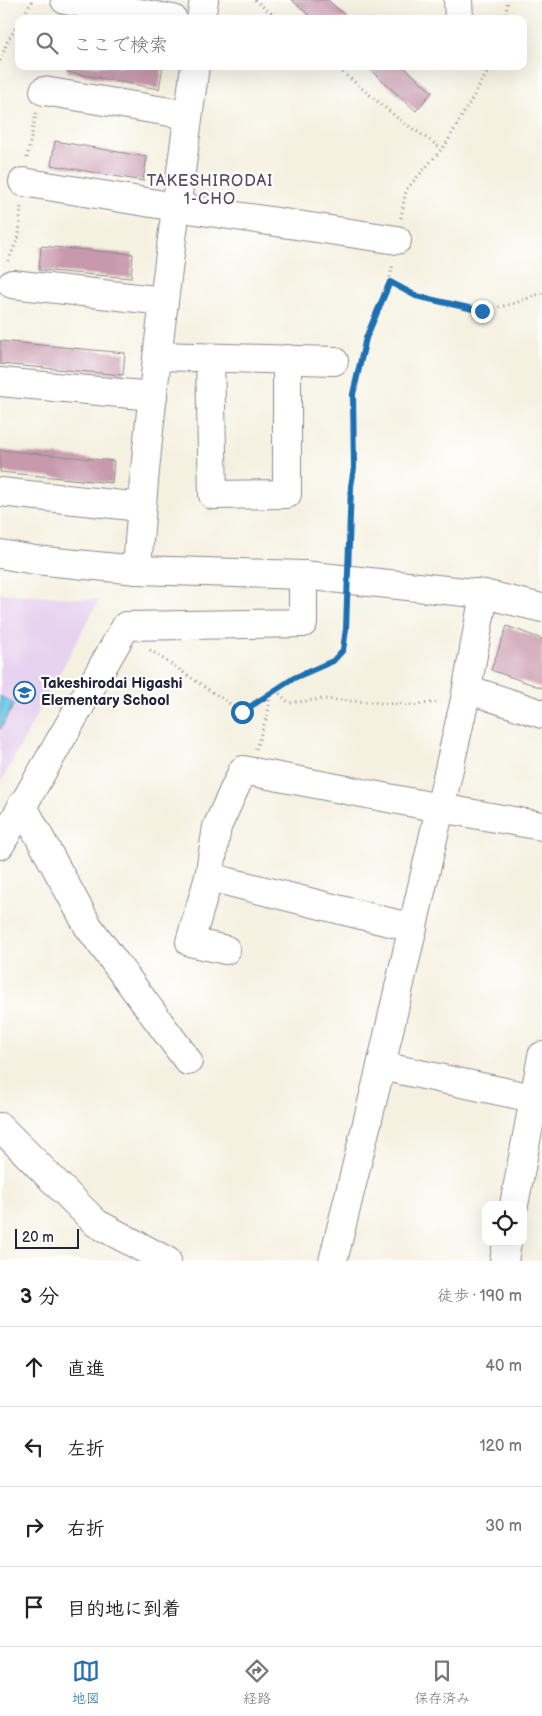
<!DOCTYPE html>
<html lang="ja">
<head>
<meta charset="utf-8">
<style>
	:root { --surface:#fff; --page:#f2f2f2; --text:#222; --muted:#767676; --line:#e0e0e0; --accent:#1f6fb2 }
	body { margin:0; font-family:"Balsamiq Sans","Klee One",sans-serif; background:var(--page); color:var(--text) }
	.controls { position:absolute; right:15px; bottom:15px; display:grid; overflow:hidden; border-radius:10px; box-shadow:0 5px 20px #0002 }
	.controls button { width:45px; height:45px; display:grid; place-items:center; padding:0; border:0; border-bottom:1px solid var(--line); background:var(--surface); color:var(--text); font:25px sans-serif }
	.scale { position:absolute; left:15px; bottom:12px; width:64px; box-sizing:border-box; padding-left:5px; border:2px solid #22223b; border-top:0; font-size:14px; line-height:18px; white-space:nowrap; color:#22223b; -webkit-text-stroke:4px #fff; paint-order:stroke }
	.stop { position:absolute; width:15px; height:15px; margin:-11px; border:4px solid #1f6fb2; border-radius:50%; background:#fff }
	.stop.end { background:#1f6fb2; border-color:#fff; box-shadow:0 1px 5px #0008 }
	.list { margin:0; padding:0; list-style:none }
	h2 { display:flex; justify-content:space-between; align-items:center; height:65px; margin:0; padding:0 20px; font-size:21px }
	h2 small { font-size:16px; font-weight:400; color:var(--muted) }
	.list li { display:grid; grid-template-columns:32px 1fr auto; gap:15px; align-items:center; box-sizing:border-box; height:80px; padding:0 20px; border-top:1px solid var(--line) }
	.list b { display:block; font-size:19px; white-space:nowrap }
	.list em { font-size:16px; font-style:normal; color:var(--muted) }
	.icon { flex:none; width:28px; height:28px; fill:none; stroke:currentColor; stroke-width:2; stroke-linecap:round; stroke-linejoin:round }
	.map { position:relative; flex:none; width:542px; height:1261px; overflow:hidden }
	.search { position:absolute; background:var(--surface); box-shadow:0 5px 20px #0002; left:15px; right:15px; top:15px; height:55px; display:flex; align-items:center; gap:12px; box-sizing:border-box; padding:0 18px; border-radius:10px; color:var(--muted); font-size:19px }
	.sheet { height:385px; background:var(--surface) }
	nav { display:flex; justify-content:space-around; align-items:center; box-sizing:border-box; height:70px; border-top:1px solid var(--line); background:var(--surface); font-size:14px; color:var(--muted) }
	nav a { display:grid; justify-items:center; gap:2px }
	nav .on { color:var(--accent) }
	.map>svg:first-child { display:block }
</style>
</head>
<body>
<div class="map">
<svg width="542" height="1261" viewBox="0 0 542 1261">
	<rect width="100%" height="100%" fill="#fff"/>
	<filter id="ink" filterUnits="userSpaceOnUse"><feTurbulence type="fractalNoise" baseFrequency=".02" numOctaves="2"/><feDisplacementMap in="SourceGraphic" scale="10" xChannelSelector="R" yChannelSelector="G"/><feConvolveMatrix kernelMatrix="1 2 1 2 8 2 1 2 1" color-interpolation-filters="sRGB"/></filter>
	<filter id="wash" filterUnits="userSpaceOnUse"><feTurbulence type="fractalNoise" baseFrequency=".0096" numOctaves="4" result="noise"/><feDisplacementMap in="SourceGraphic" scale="20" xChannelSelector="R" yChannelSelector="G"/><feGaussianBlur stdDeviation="1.12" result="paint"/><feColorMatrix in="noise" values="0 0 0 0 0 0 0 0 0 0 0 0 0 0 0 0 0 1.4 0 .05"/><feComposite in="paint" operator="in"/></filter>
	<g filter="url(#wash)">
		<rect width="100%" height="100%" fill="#f5f1e1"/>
		<polygon fill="#e7d2ef" points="0,593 99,600 0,784"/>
		<polygon fill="#66c6e4" stroke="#447490" points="0,696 14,704 0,730"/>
		<g id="blocks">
			<g fill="#c898ac">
				<polygon points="292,0 328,0 349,19 313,19"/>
				<polygon points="68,66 163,66 159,89 67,72"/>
				<polygon points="366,66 403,66 432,92 416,111"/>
				<polygon points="55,141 147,157 143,181 51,165"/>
				<polygon points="41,246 133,254 131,278 39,270"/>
				<polygon points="0,341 125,353 123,375 0,364"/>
				<polygon points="0,450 114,461 112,483 0,472"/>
				<polygon points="507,626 542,639 542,688 491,670"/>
			</g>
		</g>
	</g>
	<g filter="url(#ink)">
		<use href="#blocks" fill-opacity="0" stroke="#8c8a8e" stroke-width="1"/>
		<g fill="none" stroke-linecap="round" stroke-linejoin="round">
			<defs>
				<g id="minor">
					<polyline points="65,0 173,19"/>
					<polyline points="458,0 459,19"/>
					<polyline points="201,19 204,0"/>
					<polyline points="44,91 188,115"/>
					<polyline points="23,182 176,207 397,240"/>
					<polyline points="12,284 164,301"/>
					<polyline points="158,356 334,361"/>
					<polyline points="210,358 213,495 287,494 287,359"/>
					<polyline points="0,382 153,396"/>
					<polyline points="0,492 141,507"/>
					<polyline points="0,554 35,560 137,570 303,575 484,594 542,608"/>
					<path d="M137,570C148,401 173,234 195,66"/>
					<polyline points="467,689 542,714"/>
					<polyline points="22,805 88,926 188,1061"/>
					<polyline points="0,845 126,626 303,623 303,575"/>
					<polyline points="209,877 190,942 226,950"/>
					<polyline points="413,928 209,877 217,827 243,770 440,808 542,826"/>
					<polyline points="381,1066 533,1098"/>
					<polyline points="0,1127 96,1223 167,1261"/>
					<polyline points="514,1205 542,1056"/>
					<polyline points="333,1261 381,1066 465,699 484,594"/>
					<polyline points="504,1261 507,1242"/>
				</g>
			</defs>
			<use href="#minor" stroke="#8c8a8e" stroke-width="30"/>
			<g stroke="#8c8a8e" stroke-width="3" stroke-dasharray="1 4" stroke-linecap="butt">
				<polyline points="255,0 278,19"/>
				<polyline points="21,19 33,0"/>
				<polyline points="505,19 508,0"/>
				<polyline points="0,61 8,40 19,23"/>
				<polyline points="335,66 400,120 441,148"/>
				<polyline points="27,158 36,113"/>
				<polyline points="401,218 406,190 446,144 491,66"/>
				<polyline points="8,261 19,236 21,204"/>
				<polyline points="389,282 416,296 481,311 512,304 542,293"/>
				<polyline points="351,486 354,468 353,394 366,337 389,282 393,263"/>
				<polyline points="150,650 242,712 294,678 333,661 343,650 346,629"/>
				<polyline points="276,690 289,703 322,699 412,705 440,702"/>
				<polyline points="256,749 268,712 270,694"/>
			</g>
			<use href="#minor" stroke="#fff" stroke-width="28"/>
			<polyline stroke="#8c8a8e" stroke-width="3" stroke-dasharray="1 4" stroke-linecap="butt" points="346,629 351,486"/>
		</g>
	</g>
	<g fill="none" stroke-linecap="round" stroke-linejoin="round" filter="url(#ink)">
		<polyline stroke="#1f6fb2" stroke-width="6" points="242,712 294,678 333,661 343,650 346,629 351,486 354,468 353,394 366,338 390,282 416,296 482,311"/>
	</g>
	<defs>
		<symbol id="school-ring" viewBox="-11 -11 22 22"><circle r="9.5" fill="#fff" stroke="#1f6fb2" stroke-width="1.5"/><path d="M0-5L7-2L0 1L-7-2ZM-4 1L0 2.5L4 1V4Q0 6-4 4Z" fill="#1f6fb2"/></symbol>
	</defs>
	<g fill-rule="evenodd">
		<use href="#school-ring" x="12" y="680" width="25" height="25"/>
	</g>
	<g text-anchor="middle" stroke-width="4.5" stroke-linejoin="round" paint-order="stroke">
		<g font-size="15" font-weight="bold" fill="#22223b" stroke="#fff" text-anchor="start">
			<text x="41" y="688">Takeshirodai Higashi<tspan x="41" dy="17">Elementary School</tspan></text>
		</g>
		<g font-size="16" letter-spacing="1" fill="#5c4b63" stroke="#fff">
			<text x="210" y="186">TAKESHIRODAI<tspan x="210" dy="18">1-CHO</tspan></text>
		</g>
	</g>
</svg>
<div class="controls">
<button><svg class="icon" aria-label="locate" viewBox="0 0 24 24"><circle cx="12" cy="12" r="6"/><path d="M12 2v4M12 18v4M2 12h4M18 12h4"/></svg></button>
</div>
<div class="scale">20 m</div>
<div class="stop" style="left:242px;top:712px"></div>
<div class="stop end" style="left:482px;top:311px"></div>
<div class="search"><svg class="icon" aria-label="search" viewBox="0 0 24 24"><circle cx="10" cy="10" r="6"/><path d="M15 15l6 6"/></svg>ここで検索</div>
</div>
<section class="sheet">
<h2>3 分<small>徒歩 · 190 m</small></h2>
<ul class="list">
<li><svg class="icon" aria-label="ahead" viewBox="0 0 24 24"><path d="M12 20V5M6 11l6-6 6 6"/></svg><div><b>直進</b></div><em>40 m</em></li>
<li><svg class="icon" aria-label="left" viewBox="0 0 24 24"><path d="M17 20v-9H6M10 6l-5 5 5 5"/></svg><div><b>左折</b></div><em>120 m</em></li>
<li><svg class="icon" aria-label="right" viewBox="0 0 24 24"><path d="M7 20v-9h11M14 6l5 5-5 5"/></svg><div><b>右折</b></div><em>30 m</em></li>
<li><svg class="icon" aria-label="arrive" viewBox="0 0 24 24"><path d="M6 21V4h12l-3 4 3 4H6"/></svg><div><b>目的地に到着</b></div></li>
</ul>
</section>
<nav>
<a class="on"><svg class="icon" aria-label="map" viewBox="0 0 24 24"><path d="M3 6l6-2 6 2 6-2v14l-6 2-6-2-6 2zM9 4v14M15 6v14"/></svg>地図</a>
<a><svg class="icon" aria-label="directions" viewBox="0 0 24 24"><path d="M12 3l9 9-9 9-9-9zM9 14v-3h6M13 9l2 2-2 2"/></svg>経路</a>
<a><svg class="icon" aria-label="saved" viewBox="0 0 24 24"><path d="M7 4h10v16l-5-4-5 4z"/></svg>保存済み</a>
</nav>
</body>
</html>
